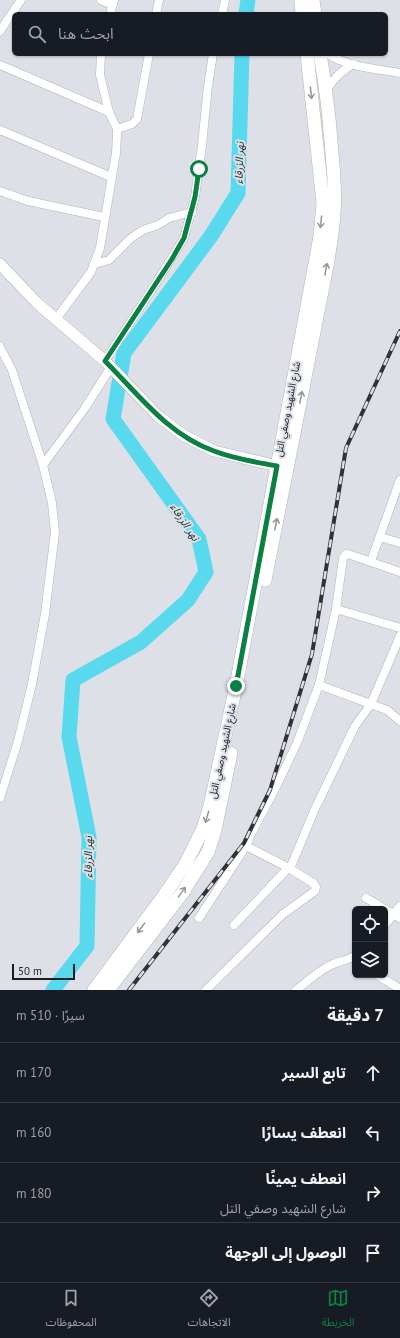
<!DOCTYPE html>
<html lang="ar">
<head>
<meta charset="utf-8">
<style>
	:root { --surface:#171b24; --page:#20242c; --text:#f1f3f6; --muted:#9ea1a6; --line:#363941; --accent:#0b8043 }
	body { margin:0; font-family:"PT Sans","Noto Sans Arabic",sans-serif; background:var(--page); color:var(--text); direction:rtl }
	.controls { position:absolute; right:12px; bottom:12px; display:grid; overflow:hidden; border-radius:6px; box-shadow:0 1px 3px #0004 }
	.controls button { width:36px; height:36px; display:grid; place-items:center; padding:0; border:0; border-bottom:1px solid var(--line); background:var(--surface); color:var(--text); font:20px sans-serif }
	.scale { position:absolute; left:12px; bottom:10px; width:63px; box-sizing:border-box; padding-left:4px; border:2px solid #1c1d20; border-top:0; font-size:11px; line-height:14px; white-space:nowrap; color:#1c1d20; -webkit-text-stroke:3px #dde0e7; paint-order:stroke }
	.stop { position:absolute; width:12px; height:12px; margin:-9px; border:3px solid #0b8043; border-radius:50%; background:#fff }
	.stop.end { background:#0b8043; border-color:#fff; box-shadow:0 1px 4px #0008 }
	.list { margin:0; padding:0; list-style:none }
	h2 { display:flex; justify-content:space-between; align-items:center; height:52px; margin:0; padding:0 16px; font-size:17px }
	h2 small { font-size:13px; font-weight:400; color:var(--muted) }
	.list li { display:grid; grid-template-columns:26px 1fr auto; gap:12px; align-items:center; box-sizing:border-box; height:60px; padding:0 16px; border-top:1px solid var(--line) }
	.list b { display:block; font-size:15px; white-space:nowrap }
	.list p { margin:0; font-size:13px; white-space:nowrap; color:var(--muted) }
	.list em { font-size:13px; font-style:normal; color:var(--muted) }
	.icon { flex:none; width:22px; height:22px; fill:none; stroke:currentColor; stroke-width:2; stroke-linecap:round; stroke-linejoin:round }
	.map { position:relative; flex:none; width:400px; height:990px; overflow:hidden; direction:ltr }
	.search { position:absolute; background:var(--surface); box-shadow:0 1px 3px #0004; left:12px; right:12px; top:12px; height:44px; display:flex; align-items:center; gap:10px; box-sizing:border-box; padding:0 14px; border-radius:6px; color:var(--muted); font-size:15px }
	.sheet { height:292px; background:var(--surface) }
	nav { display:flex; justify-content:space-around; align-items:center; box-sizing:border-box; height:56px; border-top:1px solid var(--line); background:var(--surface); font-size:11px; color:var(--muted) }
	nav a { display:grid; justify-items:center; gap:2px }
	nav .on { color:var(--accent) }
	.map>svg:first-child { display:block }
</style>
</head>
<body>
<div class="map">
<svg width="400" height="990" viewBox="0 0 400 990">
	<rect width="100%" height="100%" fill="#dde0e7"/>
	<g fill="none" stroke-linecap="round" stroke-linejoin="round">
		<g stroke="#58d9ee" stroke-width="15">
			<polyline points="246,14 248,0"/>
			<polyline points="53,990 87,946 89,837 69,737 73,680 141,642 188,600 206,572 199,539 113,419 124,353 211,236 238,193 242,54"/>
		</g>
		<defs>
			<g id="street">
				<polyline points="101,0 113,5"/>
				<polyline points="110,14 114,0"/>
				<polyline points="156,14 159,0"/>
				<polyline points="222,14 225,0"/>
				<polyline points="0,31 21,0"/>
				<path d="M328,54C347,67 378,69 400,73"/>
				<polyline points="0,65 109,112"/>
				<path d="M327,89C334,78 341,71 353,64"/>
				<polyline points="117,129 132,124 137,119 149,54"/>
				<polyline points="0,130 111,177"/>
				<polyline points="0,191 28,201 104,217"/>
				<polyline points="94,264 109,260 131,238 143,230 158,225 169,218 192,212"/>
				<polyline points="56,319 91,272 100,248 116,153 117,134 117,129 109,112 100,75 101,54"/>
				<polyline points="0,347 12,370 43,465 52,503 55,532 45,614 32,684 18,741 0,798"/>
				<polyline points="105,361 156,283 184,238 195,197 202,145 208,86 213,54"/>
				<polyline points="43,465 85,408 111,367"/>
				<polyline points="380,537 400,543"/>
				<polyline points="371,561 400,480"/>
				<polyline points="336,609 400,628"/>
				<polyline points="319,685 387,710 400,721"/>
				<polyline points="366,898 400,918"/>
				<polyline points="199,918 246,846"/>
				<polyline points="234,925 292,864 314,811 355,726 371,704 400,636"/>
				<polyline points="385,925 400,906"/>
				<polyline points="377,975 400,989"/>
				<polyline points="206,990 283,914 315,891 316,887 313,883 289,868 246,846 252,832 276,787 297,743 319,685 336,609 343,558 346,554 348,554 400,572"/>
				<path d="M296,990C307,982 317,972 329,966C338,961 349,961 355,955"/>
			</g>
			<polyline id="secondary" points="0,264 37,303 105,361 158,416 183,435 214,451 277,466"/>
			<g id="primary">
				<polyline points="301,0 302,14"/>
				<polyline points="313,0 315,14"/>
				<path d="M265,580L325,276C329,255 333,234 334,212C336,189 333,165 331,142C329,112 325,83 320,54"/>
				<polyline points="94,990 161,900 185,865 203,829 210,806 236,686 320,237 323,203 307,54"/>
				<polyline points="108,990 183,892 208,852 215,830 231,753"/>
			</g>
		</defs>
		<use href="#street" stroke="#b3b5bc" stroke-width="9"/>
		<use href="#secondary" stroke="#b3b5bc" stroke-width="12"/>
		<use href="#primary" stroke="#b3b5bc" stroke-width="14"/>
		<use href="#street" stroke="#fff" stroke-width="8"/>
		<use href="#secondary" stroke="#fff" stroke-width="11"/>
		<use href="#primary" stroke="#fff" stroke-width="13"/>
		<defs>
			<polyline id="rail" points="129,990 244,843 270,790 312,654 346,448 400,331"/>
		</defs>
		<use href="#rail" stroke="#313236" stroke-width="4"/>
		<use href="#rail" stroke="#dde0e7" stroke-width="2.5" stroke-dasharray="8" stroke-linecap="butt"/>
	</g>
	<defs><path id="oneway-shaft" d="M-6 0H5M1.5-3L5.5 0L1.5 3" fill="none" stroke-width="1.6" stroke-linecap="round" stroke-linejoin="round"/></defs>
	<g stroke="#99999b">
		<use href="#oneway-shaft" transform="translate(311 93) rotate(84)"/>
		<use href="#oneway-shaft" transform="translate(321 222) rotate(96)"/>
		<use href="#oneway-shaft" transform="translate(326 269) rotate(-80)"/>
		<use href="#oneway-shaft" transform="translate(301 397) rotate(-79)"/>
		<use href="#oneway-shaft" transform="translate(276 524) rotate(-79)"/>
		<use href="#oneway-shaft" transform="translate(207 817) rotate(106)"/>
		<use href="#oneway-shaft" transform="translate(182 892) rotate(-55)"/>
		<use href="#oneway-shaft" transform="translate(141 928) rotate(127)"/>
	</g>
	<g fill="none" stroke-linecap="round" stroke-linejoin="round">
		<path stroke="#0b8043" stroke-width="5" d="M199,169L195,197L184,238L172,259L105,361C138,394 168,435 214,451C234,459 256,462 277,466L236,686"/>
	</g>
	<g text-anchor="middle" stroke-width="4" stroke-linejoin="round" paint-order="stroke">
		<g font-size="10" fill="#1c1d20" stroke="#dde0e7">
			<text transform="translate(287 409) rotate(-79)" y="4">شارع الشهيد وصفي التل</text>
			<text transform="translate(222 751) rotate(-78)" y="4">شارع الشهيد وصفي التل</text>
		</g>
		<g font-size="11" font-style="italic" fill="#22383c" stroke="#dde0e7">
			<text transform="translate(239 163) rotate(-88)" y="4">نهر الزرقاء</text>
			<text transform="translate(185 522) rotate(56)" y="4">نهر الزرقاء</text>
			<text transform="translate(88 857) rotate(-90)" y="4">نهر الزرقاء</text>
		</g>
	</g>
</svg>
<div class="controls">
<button><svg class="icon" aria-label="locate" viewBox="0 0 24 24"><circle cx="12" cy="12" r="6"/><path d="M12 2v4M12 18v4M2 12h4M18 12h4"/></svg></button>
<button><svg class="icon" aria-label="layers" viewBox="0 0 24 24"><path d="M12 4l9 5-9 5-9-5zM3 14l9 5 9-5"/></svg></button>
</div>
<div class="scale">50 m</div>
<div class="stop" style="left:199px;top:169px"></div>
<div class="stop end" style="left:236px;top:686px"></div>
<div class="search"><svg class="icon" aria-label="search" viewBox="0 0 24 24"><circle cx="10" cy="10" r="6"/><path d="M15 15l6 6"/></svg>ابحث هنا</div>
</div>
<section class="sheet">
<h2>7 دقيقة<small>سيرًا · 510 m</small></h2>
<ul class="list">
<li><svg class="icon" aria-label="ahead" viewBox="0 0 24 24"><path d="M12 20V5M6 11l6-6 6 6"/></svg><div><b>تابع السير</b></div><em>170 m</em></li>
<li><svg class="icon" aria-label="left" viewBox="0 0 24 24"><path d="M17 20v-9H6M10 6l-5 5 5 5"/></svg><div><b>انعطف يسارًا</b></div><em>160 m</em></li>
<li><svg class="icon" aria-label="right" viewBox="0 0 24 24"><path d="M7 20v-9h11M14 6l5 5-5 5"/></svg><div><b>انعطف يمينًا</b><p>شارع الشهيد وصفي التل</p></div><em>180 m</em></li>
<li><svg class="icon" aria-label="arrive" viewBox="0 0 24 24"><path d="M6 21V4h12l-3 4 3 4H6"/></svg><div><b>الوصول إلى الوجهة</b></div></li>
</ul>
</section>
<nav>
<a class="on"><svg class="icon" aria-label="map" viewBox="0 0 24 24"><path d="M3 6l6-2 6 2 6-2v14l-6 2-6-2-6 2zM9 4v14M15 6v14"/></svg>الخريطة</a>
<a><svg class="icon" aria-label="directions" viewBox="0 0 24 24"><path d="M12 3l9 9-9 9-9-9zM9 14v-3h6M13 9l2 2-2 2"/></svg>الاتجاهات</a>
<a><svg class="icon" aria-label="saved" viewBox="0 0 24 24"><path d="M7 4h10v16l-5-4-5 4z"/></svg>المحفوظات</a>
</nav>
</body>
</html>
